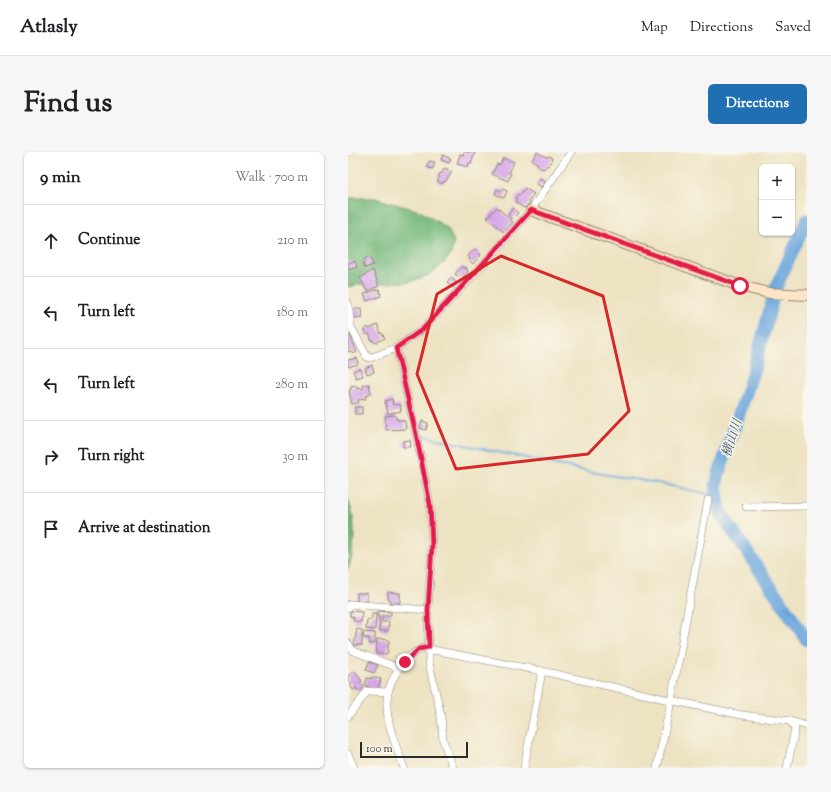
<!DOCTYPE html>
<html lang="en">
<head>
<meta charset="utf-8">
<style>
	:root { --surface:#fff; --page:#f6f6f6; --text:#202124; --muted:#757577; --line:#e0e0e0; --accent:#1f6fb2 }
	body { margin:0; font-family:"Sorts Mill Goudy","Noto Serif JP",serif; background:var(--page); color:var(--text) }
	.controls { position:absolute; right:12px; top:12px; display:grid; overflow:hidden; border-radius:6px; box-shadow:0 1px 3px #0004 }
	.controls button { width:36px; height:36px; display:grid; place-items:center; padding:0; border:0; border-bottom:1px solid var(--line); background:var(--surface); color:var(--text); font:20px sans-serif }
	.scale { position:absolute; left:12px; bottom:10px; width:108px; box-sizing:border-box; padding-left:4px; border:2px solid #2b2b2b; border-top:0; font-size:11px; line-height:14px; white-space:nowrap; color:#2b2b2b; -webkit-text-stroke:3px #fbf7ec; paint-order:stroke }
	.stop { position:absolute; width:12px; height:12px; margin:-9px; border:3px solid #e11d48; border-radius:50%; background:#fff }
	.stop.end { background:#e11d48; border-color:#fff; box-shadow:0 1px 4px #0008 }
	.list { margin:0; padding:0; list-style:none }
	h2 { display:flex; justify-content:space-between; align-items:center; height:52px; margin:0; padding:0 16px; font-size:17px }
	h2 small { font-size:13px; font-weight:400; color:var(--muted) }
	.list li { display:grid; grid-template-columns:26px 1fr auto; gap:12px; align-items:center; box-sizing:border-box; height:72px; padding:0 16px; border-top:1px solid var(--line) }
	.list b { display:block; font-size:15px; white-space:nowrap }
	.list em { font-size:13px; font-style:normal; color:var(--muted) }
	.icon { flex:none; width:22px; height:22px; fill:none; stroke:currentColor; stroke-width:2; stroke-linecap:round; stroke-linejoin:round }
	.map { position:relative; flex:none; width:459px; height:616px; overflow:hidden; border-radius:6px }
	header { display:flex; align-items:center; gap:24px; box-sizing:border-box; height:56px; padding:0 20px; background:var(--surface); border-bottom:1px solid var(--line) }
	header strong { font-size:19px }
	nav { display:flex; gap:22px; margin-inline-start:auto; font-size:14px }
	.intro { display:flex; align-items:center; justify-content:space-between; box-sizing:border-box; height:96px; padding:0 24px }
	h1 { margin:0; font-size:28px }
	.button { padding:10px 18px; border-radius:6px; background:var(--accent); color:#fff; font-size:14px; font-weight:700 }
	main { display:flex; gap:24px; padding:0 24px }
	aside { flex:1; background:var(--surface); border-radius:6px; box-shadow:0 1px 3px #0004 }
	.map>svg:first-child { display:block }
</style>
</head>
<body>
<header>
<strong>Atlasly</strong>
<nav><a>Map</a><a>Directions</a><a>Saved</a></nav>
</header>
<div class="intro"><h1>Find us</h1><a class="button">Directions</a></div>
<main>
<aside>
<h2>9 min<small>Walk · 700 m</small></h2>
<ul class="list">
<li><svg class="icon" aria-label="ahead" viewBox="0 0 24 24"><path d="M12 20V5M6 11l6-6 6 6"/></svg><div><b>Continue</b></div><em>210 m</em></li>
<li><svg class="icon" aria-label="left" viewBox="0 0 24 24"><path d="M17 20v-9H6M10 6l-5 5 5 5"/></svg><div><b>Turn left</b></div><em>180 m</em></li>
<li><svg class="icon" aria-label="left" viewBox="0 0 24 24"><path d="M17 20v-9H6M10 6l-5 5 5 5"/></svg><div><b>Turn left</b></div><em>280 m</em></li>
<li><svg class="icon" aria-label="right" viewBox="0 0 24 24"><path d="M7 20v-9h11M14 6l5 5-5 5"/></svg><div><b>Turn right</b></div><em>30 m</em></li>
<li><svg class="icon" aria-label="arrive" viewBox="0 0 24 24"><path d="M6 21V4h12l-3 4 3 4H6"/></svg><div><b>Arrive at destination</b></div></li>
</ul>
</aside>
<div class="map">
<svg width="459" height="616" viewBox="0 0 459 616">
	<rect width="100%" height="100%" fill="#fbf7ec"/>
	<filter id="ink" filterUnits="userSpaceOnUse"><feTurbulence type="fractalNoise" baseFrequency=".025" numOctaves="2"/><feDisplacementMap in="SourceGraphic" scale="8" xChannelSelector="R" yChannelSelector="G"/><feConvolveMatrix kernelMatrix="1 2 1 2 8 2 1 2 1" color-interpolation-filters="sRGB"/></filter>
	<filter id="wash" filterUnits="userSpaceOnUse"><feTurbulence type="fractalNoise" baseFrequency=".012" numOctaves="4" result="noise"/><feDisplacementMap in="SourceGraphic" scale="16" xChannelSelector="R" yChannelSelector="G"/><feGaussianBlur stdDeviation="0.9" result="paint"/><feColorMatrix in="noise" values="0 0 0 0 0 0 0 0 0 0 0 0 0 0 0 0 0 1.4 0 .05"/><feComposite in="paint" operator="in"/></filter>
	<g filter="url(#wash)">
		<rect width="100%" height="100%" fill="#ede3c3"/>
		<g fill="#75b87b" stroke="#507253">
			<polygon points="0,46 27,46 72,59 99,76 106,89 103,102 94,113 81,123 62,130 12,132 0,135"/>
			<path d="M0,348C9,366 7,398 0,417Z"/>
		</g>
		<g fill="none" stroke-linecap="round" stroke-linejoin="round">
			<polyline stroke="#6ba6db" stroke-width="2" points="75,284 248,321 310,331 369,344"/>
			<polyline stroke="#6ba6db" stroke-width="13" points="459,68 428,135 405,220 371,321 368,334 372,360 459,488"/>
		</g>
		<g id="blocks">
			<g fill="#d6a4e8">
				<polygon points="116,0 127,0 123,12 121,11 120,15 109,12 112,2 115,3"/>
				<polygon points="189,0 196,4 200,5 201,4 204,6 201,14 199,13 196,17 194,16 194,17 189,14 190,12 184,8"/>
				<polygon points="95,3 103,7 101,11 93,8"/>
				<polygon points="155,6 166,10 161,21 163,22 160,29 144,22 149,12 152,13"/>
				<polygon points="81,9 87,10 85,17 79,15"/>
				<polygon points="97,16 104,20 97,30 96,29 94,32 89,29 92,25 90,24 92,21 93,22"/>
				<polygon points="192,26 197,29 194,35 188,32"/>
				<polygon points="177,36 186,42 181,49 182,50 178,56 177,55 176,56 167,50 169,47 167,46 170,42 172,43"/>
				<polygon points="149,37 153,39 154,37 159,39 156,46 147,42"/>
				<polygon points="149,55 165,70 156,80 139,66"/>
				<polygon points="165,56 170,61 164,67 160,63"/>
				<polygon points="127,97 133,103 125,112 121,108 122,107 120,104"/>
				<polygon points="21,105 25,113 17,116 15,111 17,110 16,107"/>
				<polygon points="7,109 9,115 0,118 0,111"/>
				<polygon points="114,114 116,117 118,115 120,120 114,126 107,122"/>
				<polygon points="25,118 31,134 19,139 12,126"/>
				<polygon points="103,126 109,131 105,136 99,131"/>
				<polygon points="31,137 33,144 19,149 16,142"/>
				<polygon points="5,157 13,157 14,166 5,166"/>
				<polygon points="30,173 33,182 34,181 37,186 27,191 25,188 24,189 21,181 18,183 16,178 20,175 21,177"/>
				<polygon points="2,183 9,200 5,202 3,199 0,200 0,184"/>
				<polygon points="9,206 10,212 0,215 0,208"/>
				<polygon points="24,213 26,220 19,222 17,216"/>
				<polygon points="12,216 15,224 8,226 5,219"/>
				<polygon points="21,232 23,242 17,244 18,247 10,248 11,251 4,252 1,239 3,238 2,235 9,234 9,237 16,236 15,233"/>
				<polygon points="44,247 45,253 52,252 53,259 40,262 37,249"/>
				<rect x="7" y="255" width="7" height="7"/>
				<polygon points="47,263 49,268 55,268 55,269 57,269 58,277 38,278 37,264"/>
				<polygon points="74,269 80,271 78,278 72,276"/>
				<polygon points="62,288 63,295 55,295 55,289"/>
				<polygon points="40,440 52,441 52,451 42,451 42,447 40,447"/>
				<rect x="9" y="441" width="10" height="8"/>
				<polygon points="2,459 14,460 13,470 5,469 6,465 2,464"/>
				<polygon points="29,459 43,460 43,464 34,464 34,470 41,470 40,479 31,479 32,470 31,470 31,464 29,464"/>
				<polygon points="24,462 28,462 27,478 18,477 19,468 24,467"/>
				<polygon points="9,477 14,478 14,493 6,493"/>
				<polygon points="16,480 27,481 27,492 21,491 21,486 15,486"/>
				<polygon points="29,487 41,488 39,502 28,502"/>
				<polygon points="21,510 30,513 26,521 18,518"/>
				<polygon points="6,519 14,529 11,531 16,535 11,540 8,536 5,538 3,535 3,531 0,528 0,524"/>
				<polygon points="23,525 33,527 30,537 17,534 19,526 23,527"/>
			</g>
		</g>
	</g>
	<g filter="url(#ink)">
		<use href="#blocks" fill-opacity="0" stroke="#8c8777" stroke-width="1"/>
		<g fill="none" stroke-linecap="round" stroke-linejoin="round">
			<defs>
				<g id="street">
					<polyline points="0,1 2,0"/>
					<polyline points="0,151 3,175 19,205 22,206 48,196 75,177 145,102 183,58 223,0"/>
					<polyline points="48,196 68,282 82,352 84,393 80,458 81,511 93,564 95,588 105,616"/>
					<polyline points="398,355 459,354"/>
					<polyline points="0,456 2,452 80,458"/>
					<polyline points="0,491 5,499 51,516"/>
					<polyline points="0,564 20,539 40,540"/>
					<polyline points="0,602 6,616"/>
					<path d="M56,616C48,594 35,564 40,541C41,533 50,517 55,511C62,503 70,496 81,495L85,498L194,519L326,549L394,563L442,569L459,574"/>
					<polyline points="176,616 194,519"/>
					<polyline points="309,616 323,549 360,348"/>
					<polyline points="439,616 447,577 442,569"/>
				</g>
				<polyline id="secondary" points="183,58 392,134 421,141 459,143"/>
			</defs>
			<use href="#street" stroke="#8c8777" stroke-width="8"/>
			<use href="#secondary" stroke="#8c8777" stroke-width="12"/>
			<use href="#street" stroke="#fff" stroke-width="7"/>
			<use href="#secondary" stroke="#fee5c5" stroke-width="10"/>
		</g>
	</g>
	<g fill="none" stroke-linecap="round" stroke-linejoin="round" filter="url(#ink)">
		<polyline stroke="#e11d48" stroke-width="5" points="57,510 71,497 81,495 80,458 84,393 82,352 68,282 48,196 75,177 144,102 183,58 392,134"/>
	</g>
	<path fill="none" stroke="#d62828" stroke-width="3" stroke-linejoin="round" d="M153,104L255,144L281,259L240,302L108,317L69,222L89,142Z"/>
	<g text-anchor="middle" stroke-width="3" stroke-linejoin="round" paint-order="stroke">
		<g font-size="13" font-style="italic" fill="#415669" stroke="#fbf7ec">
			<text transform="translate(383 286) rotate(-72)" y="5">横山川</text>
		</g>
	</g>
</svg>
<div class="controls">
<button>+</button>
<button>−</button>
</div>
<div class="scale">100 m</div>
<div class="stop" style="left:392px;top:134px"></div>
<div class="stop end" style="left:57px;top:510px"></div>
</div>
</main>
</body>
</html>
